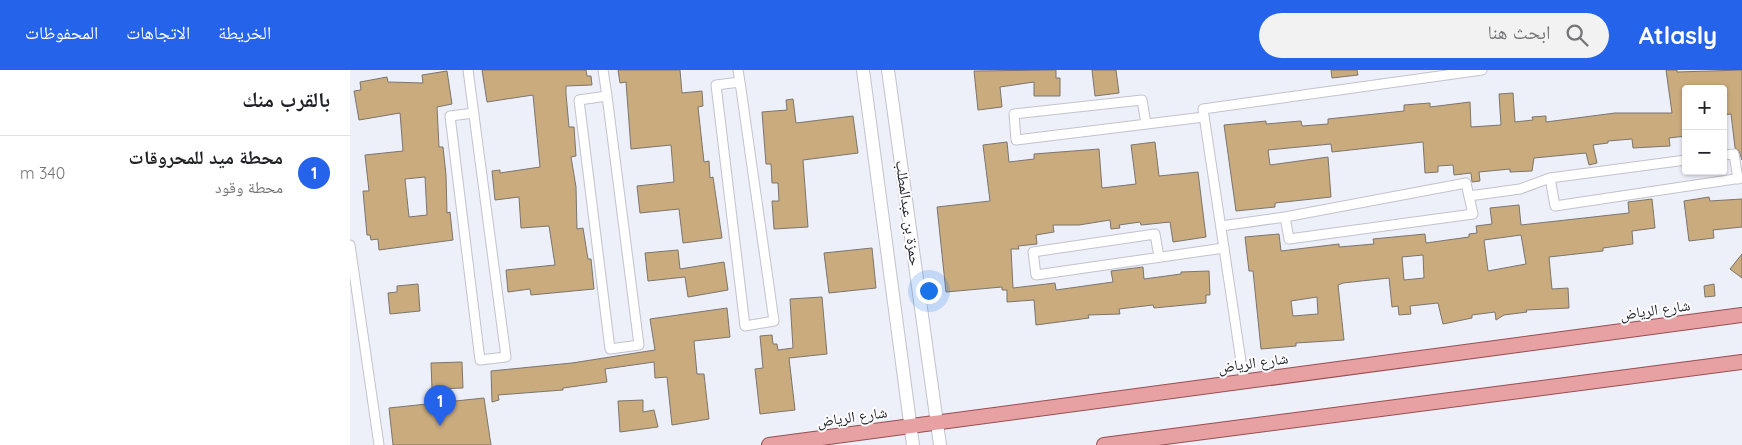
<!DOCTYPE html>
<html lang="ar">
<head>
<meta charset="utf-8">
<style>
	:root { --surface:#fff; --page:#f2f2f2; --text:#202124; --muted:#757577; --line:#e0e0e0; --accent:#2563eb }
	body { margin:0; font-family:Quicksand,"Noto Naskh Arabic",sans-serif; background:var(--page); color:var(--text); direction:rtl }
	.controls { position:absolute; right:15px; top:15px; display:grid; overflow:hidden; border-radius:5px; box-shadow:0 1px 4px #0004 }
	.controls button { width:45px; height:45px; display:grid; place-items:center; padding:0; border:0; border-bottom:1px solid var(--line); background:var(--surface); color:var(--text); font:25px sans-serif }
	.you { position:absolute; left:578px; top:220px; width:18px; height:18px; margin:-12px; border:4px solid #fff; border-radius:50%; background:#1a73e8; box-shadow:0 0 0 8px #1a73e833 }
	.badge { display:grid; place-items:center; width:32px; height:32px; border-radius:50%; background:var(--accent); color:#fff; font-size:16px; font-weight:700 }
	.pin { position:absolute; translate:-50% -41px; filter:drop-shadow(0 1px 2px #0008) }
	.pin::after { content:''; position:absolute; top:26px; width:18px; height:15px; background:inherit; clip-path:polygon(0 0,100% 0,50% 100%) }
	.list { margin:0; padding:0; list-style:none }
	h2 { display:flex; justify-content:space-between; align-items:center; height:65px; margin:0; padding:0 20px; font-size:21px }
	h2 small { font-size:16px; font-weight:400; color:var(--muted) }
	.list li { display:grid; grid-template-columns:32px 1fr auto; gap:15px; align-items:center; box-sizing:border-box; height:75px; padding:0 20px; border-top:1px solid var(--line) }
	.list b { display:block; font-size:19px; white-space:nowrap }
	.list p { margin:0; font-size:16px; white-space:nowrap; color:var(--muted) }
	.list em { font-size:16px; font-style:normal; color:var(--muted) }
	.icon { flex:none; width:28px; height:28px; fill:none; stroke:currentColor; stroke-width:2; stroke-linecap:round; stroke-linejoin:round }
	.map { position:relative; flex:none; width:1392px; height:375px; overflow:hidden; direction:ltr }
	header { display:flex; align-items:center; gap:30px; box-sizing:border-box; height:70px; padding:0 25px; background:var(--accent); color:#fff }
	header strong { font-size:24px }
	nav { display:flex; gap:28px; margin-inline-start:auto; font-size:18px }
	.search { width:350px; height:45px; background:var(--page); display:flex; align-items:center; gap:12px; box-sizing:border-box; padding:0 18px; border-radius:28px; color:var(--muted); font-size:19px }
	main { display:flex }
	aside { flex:1; background:var(--surface) }
	.map>svg:first-child { display:block }
</style>
</head>
<body>
<header>
<strong>Atlasly</strong>
<div class="search"><svg class="icon" aria-label="search" viewBox="0 0 24 24"><circle cx="10" cy="10" r="6"/><path d="M15 15l6 6"/></svg>ابحث هنا</div>
<nav><a>الخريطة</a><a>الاتجاهات</a><a>المحفوظات</a></nav>
</header>
<main>
<div class="map">
<svg width="1392" height="375" viewBox="0 0 1392 375">
	<rect width="100%" height="100%" fill="#edeff9"/>
	<g fill="#c9ab7e" stroke="#7b756d" fill-rule="evenodd">
		<polygon points="132,0 236,0 237,6 241,6 242,15 216,16 216,24 219,57 224,57 226,86 221,87 226,117 227,159 233,158 238,189 241,189 244,219 181,225 180,219 158,222 156,200 205,195 199,156 171,158 169,127 145,130 142,101 150,100 150,103 190,97 183,25 137,32"/>
		<polygon points="268,0 330,0 332,23 352,21 353,36 348,37 354,92 359,91 360,108 363,107 372,168 333,173 329,139 290,143 287,116 324,112 321,75 281,79 276,12 270,13"/>
		<polygon points="706,0 706,8 710,8 710,26 684,26 684,12 650,17 652,37 628,40 624,1"/>
		<polygon points="742,0 766,0 769,23 745,26"/>
		<polygon points="981,0 1007,0 1008,5 982,8"/>
		<polygon points="1316,0 1327,0 1327,2 1392,0 1392,90 1389,81 1385,78 1381,44 1373,45 1373,19 1336,19 1336,66 1319,68 1320,76 1283,78 1282,69 1258,71 1258,73 1243,75 1247,93 1239,95 1236,83 1184,88 1182,101 1160,102 1160,99 1129,102 1130,111 1122,112 1121,103 1104,105 1103,95 1088,96 1088,102 1075,103 1073,72 982,82 981,74 918,80 920,95 978,87 981,127 925,133 925,137 886,141 874,55 916,51 916,54 951,51 952,56 978,54 978,49 1054,41 1054,35 1080,33 1080,37 1120,32 1121,57 1151,55 1149,24 1163,23 1165,52 1183,50 1182,47 1196,46 1196,52 1265,43 1322,43"/>
		<path d="M97,1L102,34L87,37L89,77H93L96,105L97,143L100,142L103,170L29,180L28,169L21,170L20,165H17L13,121H19L15,85L53,81L50,43L9,50L4,21L11,20L10,12L37,7L38,12L73,13L72,5ZM75,107L77,145L59,147L55,109Z"/>
		<polygon points="443,29 446,53 503,46 508,83 453,90 458,157 424,159 422,131 429,131 428,113 422,113 421,94 416,94 412,42 437,40 436,30"/>
		<polygon points="657,72 659,92 684,89 684,84 749,79 752,118 786,114 781,75 805,72 809,106 848,102 856,167 823,172 820,152 791,155 790,152 769,155 770,158 761,159 760,150 729,155 703,155 704,162 686,165 687,174 668,176 669,179 661,179 663,218 705,213 706,220 763,212 761,201 793,197 794,209 831,204 831,202 859,201 860,225 856,225 856,233 804,238 803,235 769,239 770,244 738,245 739,248 686,255 684,230 657,232 657,220 652,220 652,217 596,222 587,137 640,131 633,75"/>
		<polygon points="1359,127 1360,131 1392,129 1392,157 1363,160 1364,168 1339,171 1334,131"/>
		<path d="M1302,129L1305,158L1282,161L1283,174L1253,178V181L1199,187L1202,219L1218,218L1219,238L1176,240L1177,242L1154,245L1146,250L1145,242L1122,245V248L1093,254L1088,233L1060,236L1061,244L1049,245L1048,236L1042,237L1039,208L993,213L988,215L994,270L946,273V276L911,279L903,201H899L895,167L929,164L931,181L989,174V177L1024,174L1023,169L1075,164L1076,173L1119,167V164L1127,163L1126,156L1142,154L1140,138L1169,135L1171,155L1279,143L1278,132ZM1171,165L1176,194L1138,201L1134,170ZM1073,185L1074,208L1054,210L1052,187ZM967,227L968,244L943,246L941,231Z"/>
		<polygon points="522,178 526,218 479,223 474,183"/>
		<polygon points="328,180 330,199 374,192 378,220 338,227 335,207 298,211 295,183"/>
		<polygon points="1392,184 1392,208 1380,199"/>
		<polygon points="68,214 70,241 40,244 38,223 47,222 47,216"/>
		<polygon points="1364,214 1365,226 1355,227 1354,216"/>
		<polygon points="472,227 477,284 439,288 445,340 410,344 405,299 413,298 410,266 422,265 423,274 427,274 428,280 443,278 440,229"/>
		<polygon points="377,238 380,267 344,271 347,304 354,304 359,349 322,355 317,307 305,308 304,292 255,299 257,312 213,318 213,320 148,325 149,330 142,332 141,301 222,293 305,280 300,249"/>
		<polygon points="112,292 113,318 82,319 81,293"/>
		<polygon points="134,328 141,375 43,375 39,338"/>
		<polygon points="293,330 293,342 304,340 308,357 270,362 268,331"/>
	</g>
	<g fill="none" stroke-linecap="round" stroke-linejoin="round">
		<defs>
			<g id="street">
				<polyline points="118,0 156,287 130,290 100,46 124,43"/>
				<polyline points="253,0 257,26 289,275 260,279 229,30 257,26"/>
				<polyline points="388,0 390,12 424,251 395,256 366,15 390,12"/>
				<polyline points="796,54 792,30 664,44 666,70 854,47"/>
				<polyline points="1373,85 1384,84 1388,109"/>
				<polyline points="1336,90 1200,108 1205,136 1392,108"/>
				<polyline points="1119,126 1170,119 1200,108"/>
				<polyline points="871,156 935,147 1116,113 1123,144 939,169 935,147"/>
				<polyline points="0,175 29,375"/>
				<polyline points="809,187 805,164 683,182 686,205 874,178"/>
				<polyline points="894,311 853,39 1132,0"/>
			</g>
			<g id="secondary">
				<polyline points="513,0 563,375"/>
				<polyline points="538,0 590,375"/>
			</g>
			<g id="primary">
				<polyline points="419,375 1392,245"/>
				<polyline points="754,375 1392,292"/>
			</g>
		</defs>
		<use href="#street" stroke="#c1c3cd" stroke-width="11"/>
		<use href="#secondary" stroke="#c1c3cd" stroke-width="14"/>
		<use href="#primary" stroke="#994e51" stroke-width="16"/>
		<use href="#street" stroke="#fff" stroke-width="9"/>
		<use href="#secondary" stroke="#fff" stroke-width="12"/>
		<use href="#primary" stroke="#e7a1a3" stroke-width="14"/>
	</g>
	<g text-anchor="middle" stroke-width="4" stroke-linejoin="round" paint-order="stroke">
		<g font-size="15" fill="#26272b" stroke="#fcfcff">
			<text transform="translate(558 143) rotate(82)" y="5">حمزة بن عبدالمطلب</text>
			<text transform="translate(1305 240) rotate(-8)" y="5">شارع الرياض</text>
			<text transform="translate(903 293) rotate(-8)" y="5">شارع الرياض</text>
			<text transform="translate(502 347) rotate(-8)" y="5">شارع الرياض</text>
		</g>
	</g>
</svg>
<div class="controls">
<button>+</button>
<button>−</button>
</div>
<div class="you"></div>
<div class="pin badge" style="left:90px;top:356px">1</div>
</div>
<aside>
<h2>بالقرب منك<small></small></h2>
<ul class="list">
<li><span class="badge">1</span><div><b>محطة ميد للمحروقات</b><p>محطة وقود</p></div><em>340 m</em></li>
</ul>
</aside>
</main>
</body>
</html>
